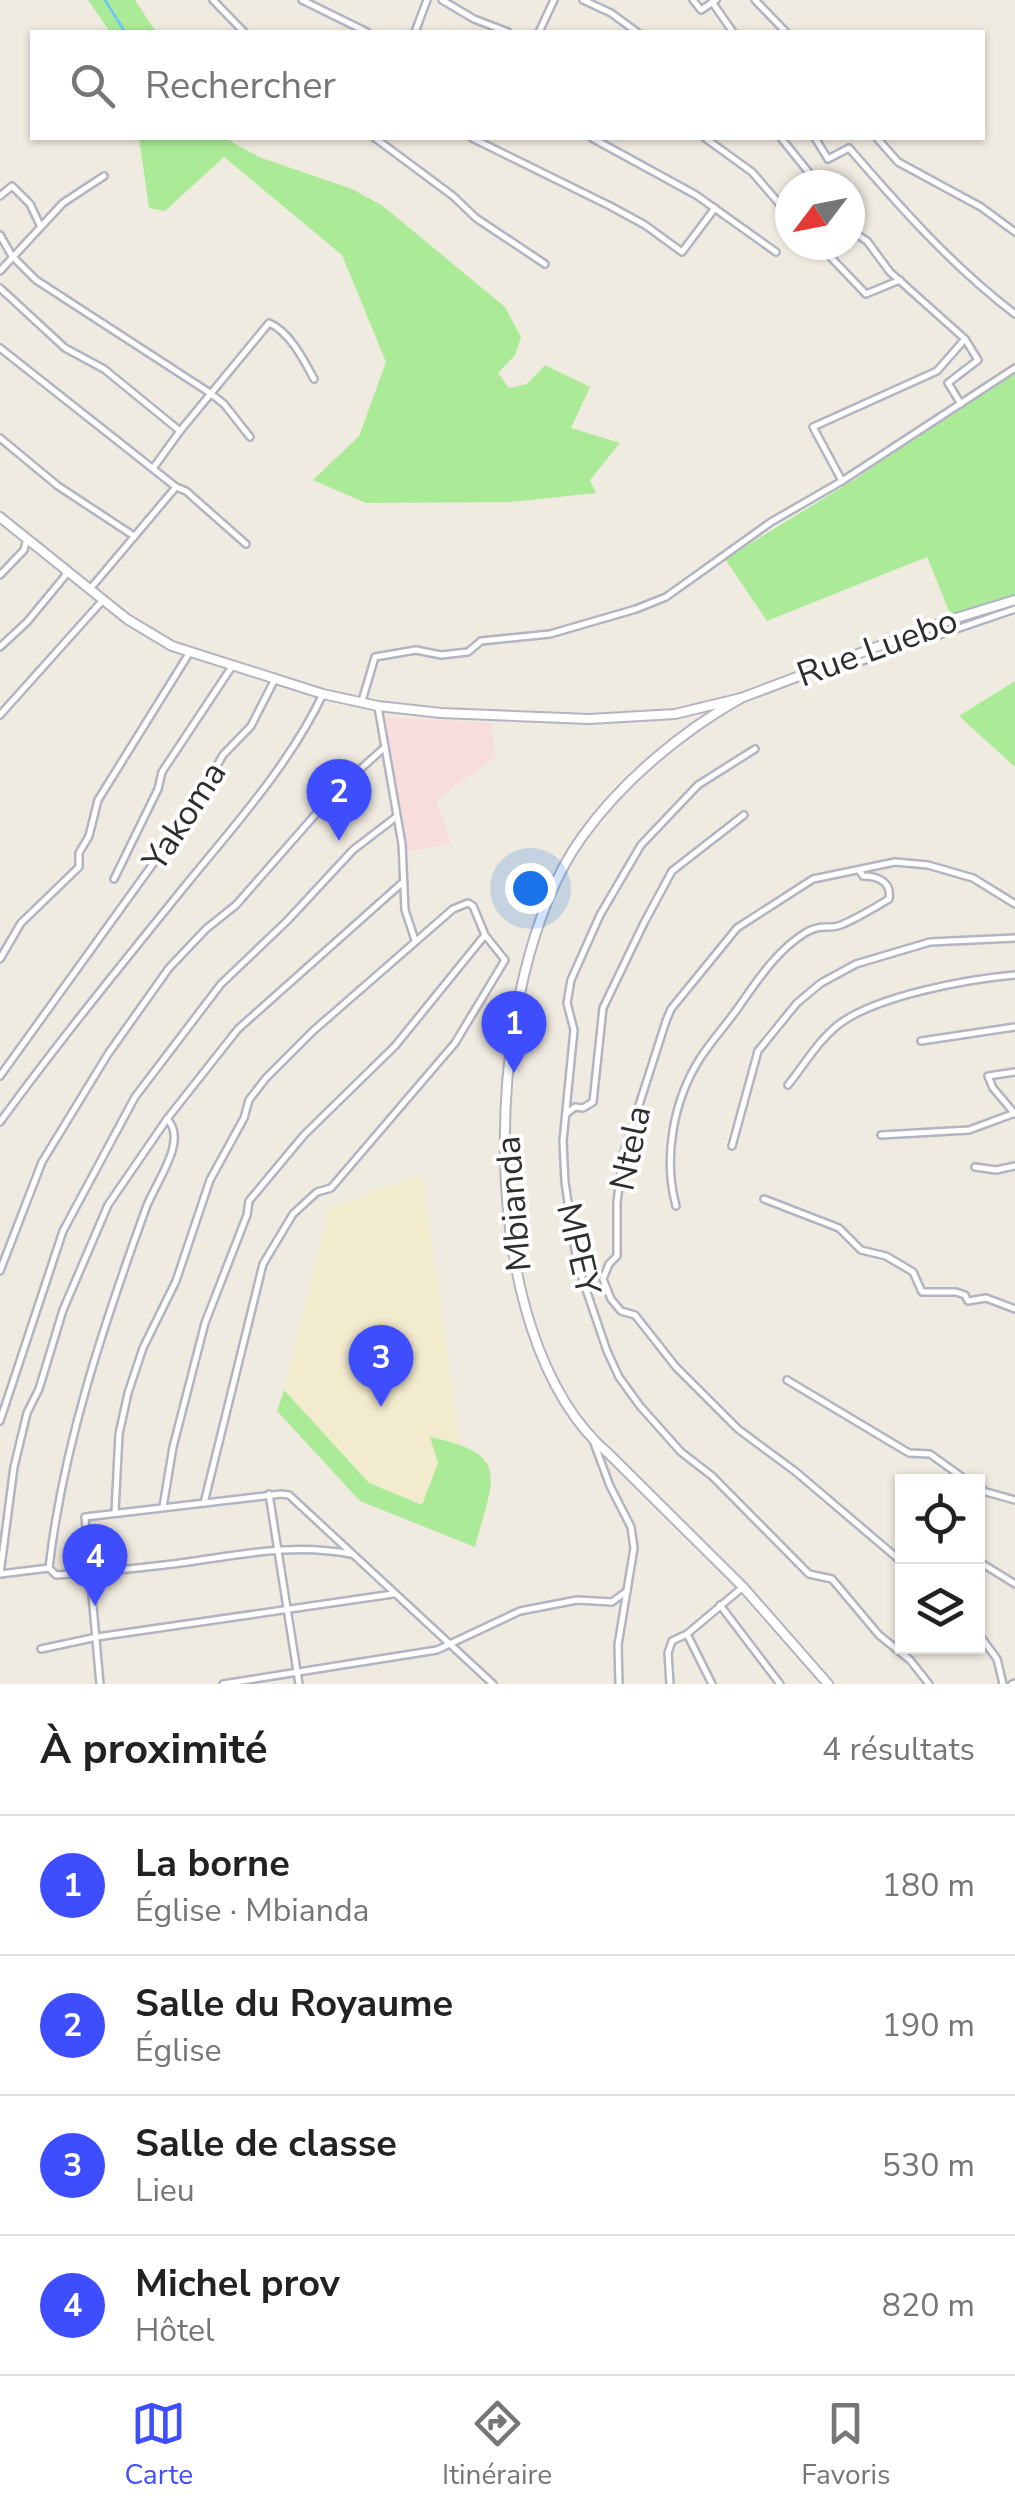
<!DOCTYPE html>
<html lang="fr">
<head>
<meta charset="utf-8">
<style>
	:root { --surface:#fff; --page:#f6f6f6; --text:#222; --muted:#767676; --line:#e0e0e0; --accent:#3e4eff }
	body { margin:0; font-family:"Nunito Sans",sans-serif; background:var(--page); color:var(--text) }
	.controls { position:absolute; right:30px; bottom:30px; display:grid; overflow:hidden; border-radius:0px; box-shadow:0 2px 8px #0004 }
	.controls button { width:90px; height:90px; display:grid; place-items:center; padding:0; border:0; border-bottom:2px solid var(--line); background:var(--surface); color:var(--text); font:50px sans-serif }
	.compass { position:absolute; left:775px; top:170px; width:90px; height:90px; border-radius:50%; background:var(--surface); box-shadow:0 2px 8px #0004; rotate:238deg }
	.you { position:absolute; left:530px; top:888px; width:35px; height:35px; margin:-25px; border:8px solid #fff; border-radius:50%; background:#1a73e8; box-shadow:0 0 0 15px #1a73e833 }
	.badge { display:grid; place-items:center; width:65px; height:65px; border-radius:50%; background:var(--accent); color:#fff; font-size:32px; font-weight:700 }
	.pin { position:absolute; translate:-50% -82px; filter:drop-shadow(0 2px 5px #0008) }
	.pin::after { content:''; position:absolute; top:52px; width:35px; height:30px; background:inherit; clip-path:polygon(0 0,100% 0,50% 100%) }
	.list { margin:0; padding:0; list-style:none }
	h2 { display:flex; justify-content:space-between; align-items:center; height:130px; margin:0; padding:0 40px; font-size:42px }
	h2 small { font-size:32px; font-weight:400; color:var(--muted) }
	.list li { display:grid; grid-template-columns:65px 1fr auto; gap:30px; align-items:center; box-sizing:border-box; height:140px; padding:0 40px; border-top:2px solid var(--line) }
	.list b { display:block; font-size:38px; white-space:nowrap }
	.list p { margin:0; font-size:32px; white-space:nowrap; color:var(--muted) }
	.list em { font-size:32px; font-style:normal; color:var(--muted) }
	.icon { flex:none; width:55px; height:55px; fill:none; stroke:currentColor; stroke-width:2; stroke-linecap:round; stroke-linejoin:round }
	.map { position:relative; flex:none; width:1015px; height:1684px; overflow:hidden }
	.search { position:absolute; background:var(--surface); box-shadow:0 2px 8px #0004; left:30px; right:30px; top:30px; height:110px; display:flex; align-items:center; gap:25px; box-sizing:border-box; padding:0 35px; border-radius:0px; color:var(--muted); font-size:38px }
	.sheet { height:690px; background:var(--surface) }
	nav { display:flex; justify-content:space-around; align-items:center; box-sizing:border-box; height:140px; border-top:2px solid var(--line); background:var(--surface); font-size:28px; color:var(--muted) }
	nav a { display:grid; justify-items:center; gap:5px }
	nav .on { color:var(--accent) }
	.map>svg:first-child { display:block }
</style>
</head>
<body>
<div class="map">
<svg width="1015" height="1684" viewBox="0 0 1015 1684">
	<rect width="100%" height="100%" fill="#f0ebe0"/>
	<polygon fill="#f3ebce" points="422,1174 460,1443 432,1438 438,1463 423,1505 369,1483 284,1390 329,1208"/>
	<polygon fill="#f7dedd" points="382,717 491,723 496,757 436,800 451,843 405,853"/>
	<g fill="#abeb97">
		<polygon points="88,0 135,0 156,32 110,32"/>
		<polygon points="139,138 225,138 259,157 352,189 383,206 505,307 521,337 515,355 498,373 509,388 527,384 545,365 590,387 571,428 620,443 590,480 596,493 511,502 366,503 313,480 359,436 386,362 342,255 224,157 165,211 149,208"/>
		<polygon points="1015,369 1015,597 951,616 927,557 767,621 725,559 857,478"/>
		<polygon points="1015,681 1015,767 959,716"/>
		<path d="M284,1390L369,1483L422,1505L438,1463L430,1437C514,1454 492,1480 475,1547L360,1501L277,1411Z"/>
	</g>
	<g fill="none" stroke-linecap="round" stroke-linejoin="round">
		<g stroke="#6ac5fb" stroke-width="2.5">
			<polyline points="105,0 125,32"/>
			<polyline points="203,138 205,139"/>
		</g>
		<defs>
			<g id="minor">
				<polyline points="213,0 244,32"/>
				<polyline points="302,0 367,32"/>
				<polyline points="442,0 474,19 508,32"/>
				<polyline points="583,0 611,13 637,32"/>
				<polyline points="693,0 701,10 716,0"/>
				<polyline points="755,0 786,32"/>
				<polyline points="712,2 733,32"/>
				<polyline points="415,32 427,0"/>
				<polyline points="539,32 554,0"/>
				<polyline points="375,138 453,196 476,218 545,264"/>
				<polyline points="472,138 610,206 645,225 682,252 715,208"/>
				<polyline points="592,138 696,195 776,252"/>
				<polyline points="705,138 752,172 790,216"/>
				<polyline points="781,138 819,185"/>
				<path d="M815,138L828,159L849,148C900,207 952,266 1015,314"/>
				<polyline points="877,138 898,162 981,207 1015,232"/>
				<polyline points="0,196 12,186 30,204 40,225"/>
				<polyline points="850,230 867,241 890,272 965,339 978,360 948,383 961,404"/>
				<polyline points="0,235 12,256 36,280 210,393 224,404 250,437"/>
				<polyline points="819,245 866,294 900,280"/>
				<polyline points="0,271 63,203 104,176"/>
				<polyline points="0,288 65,348 104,369 180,431"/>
				<polyline points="0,348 176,487 186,491 246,544"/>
				<polyline points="0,438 58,486 134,536"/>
				<path d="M154,467L180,431L269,323C289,331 304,360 314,379"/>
				<polyline points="842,481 813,427 937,371 965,339"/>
				<polyline points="0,575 24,550 27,538"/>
				<polyline points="90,589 176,487"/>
				<polyline points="0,647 27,622 65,576 66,570"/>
				<polyline points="814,670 830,672 1015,609"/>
				<polyline points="362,701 375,657 416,650 441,655 468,652 481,641 550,634 636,609 666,597 771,522 842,481 1015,368"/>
				<polyline points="378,707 402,844 405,910 415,940"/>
				<polyline points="0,715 103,600"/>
				<polyline points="755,749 698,785 641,845 600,915 571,980 567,1003 574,1030 563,1141 565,1182 577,1263 607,1351 619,1377 640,1406 681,1452 712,1476 809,1574 832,1579 879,1635 910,1660 929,1684"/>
				<polyline points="114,879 158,789 162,772 233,665"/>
				<polyline points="0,959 21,923 79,867 79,853 89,836 98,800 190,652"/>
				<polyline points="921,1041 1015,1027"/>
				<polyline points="0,1076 191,811 223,755 251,726 275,679"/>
				<path d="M788,1085C804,1065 818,1041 838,1025C875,996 968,979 1015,975"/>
				<polyline points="566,1114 575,1107 583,1108 593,1102 603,1008 644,923 672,871 744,815"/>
				<polyline points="1015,1114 993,1088 988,1076 1015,1072"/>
				<path d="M167,1119C189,1140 155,1183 146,1208C104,1324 63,1445 49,1568L56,1575C100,1572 144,1568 188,1562C244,1554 295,1543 351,1554"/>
				<path d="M0,1122C59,1041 122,964 185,886C234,826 290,764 323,694"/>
				<polyline points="881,1135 969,1130 1015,1113"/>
				<polyline points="732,1146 758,1051 797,1003 821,983 856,964 930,942 1015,938"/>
				<polyline points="975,1167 996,1170 1015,1166"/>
				<polyline points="764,1199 839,1228 861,1250 886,1256 913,1272 922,1292 956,1292 965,1295 968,1301 986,1298 1015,1309"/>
				<path d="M676,1206C663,1158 673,1100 701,1057C712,1040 726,1025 738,1008C757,981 776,951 805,933C821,923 829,930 841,925C858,918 874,908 889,899C892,882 878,876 863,876L859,870"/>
				<polyline points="0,1271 42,1162 108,1054 169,968 206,929 236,905 336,791 385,747"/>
				<polyline points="787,1380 909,1453 930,1454 969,1482"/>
				<polyline points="0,1421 63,1231 135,1097 221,984 287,921 353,850 396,817"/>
				<polyline points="594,1443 610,1486 631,1527 634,1548 618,1645 619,1684"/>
				<polyline points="978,1487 986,1492 1015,1500"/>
				<polyline points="269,1494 299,1684"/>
				<polyline points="163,1507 173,1447 205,1323 247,1215 249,1201 304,1135 395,1046 485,935"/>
				<polyline points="115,1512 119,1434 128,1393 143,1348 176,1281 210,1180 244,1118 249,1100 266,1078 313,1031 453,909 468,903 473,906 485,935 505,960 455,1043 331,1188 317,1192 293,1214 263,1264 204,1503"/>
				<polyline points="978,1561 1015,1584"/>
				<polyline points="902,1562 796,1472 738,1429 676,1367 635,1315 621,1311 611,1299 603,1279 609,1264 617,1256 617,1202 623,1155 666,1021 671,1009 737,928 813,879 895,862 928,865 973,878 1015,904"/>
				<polyline points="0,1574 14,1467 27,1413 39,1389 63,1310 108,1205 167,1119 238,1029 402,883"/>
				<polyline points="0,1574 49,1568"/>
				<polyline points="720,1605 780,1684"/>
				<polyline points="978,1633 997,1659 1003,1684"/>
				<polyline points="687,1634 712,1684"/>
				<polyline points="41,1649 97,1637 393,1594"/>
				<polyline points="100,1684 85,1517 281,1494 289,1495 493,1684"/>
				<polyline points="223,1684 437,1650 520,1611 577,1600 612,1602 627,1591"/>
				<polyline points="670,1684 668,1653 672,1641 687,1634 743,1587"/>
				<polyline points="1012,1684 1015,1683"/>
			</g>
			<g id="tertiary">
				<polyline points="0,517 127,619 172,646 323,694 378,706 441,713 589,719 675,714 741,698 940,623 1015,600"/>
				<path d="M741,698C681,732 622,781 582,837C481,978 468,1336 610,1455L743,1587L828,1684"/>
			</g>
		</defs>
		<use href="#minor" stroke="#b3b4c2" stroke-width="10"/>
		<use href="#tertiary" stroke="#b3b4c2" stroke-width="12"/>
		<use href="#minor" stroke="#fff" stroke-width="5"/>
		<use href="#tertiary" stroke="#fff" stroke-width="8"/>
	</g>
	<g text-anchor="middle" stroke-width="8" stroke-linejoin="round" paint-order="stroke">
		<g font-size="35" fill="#2e2e2e" stroke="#fff">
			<text transform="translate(877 647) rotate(-20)" y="12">Rue Luebo</text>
			<text transform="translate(184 816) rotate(-57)" y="12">Yakoma</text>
			<text transform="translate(630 1148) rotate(-78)" y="12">Ntela</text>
			<text transform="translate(513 1204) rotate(-95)" y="12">Mbianda</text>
			<text transform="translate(579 1249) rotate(77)" y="12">MPEY</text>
		</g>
	</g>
</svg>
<div class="controls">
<button><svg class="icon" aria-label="locate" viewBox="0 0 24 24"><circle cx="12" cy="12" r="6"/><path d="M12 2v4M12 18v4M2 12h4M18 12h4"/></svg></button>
<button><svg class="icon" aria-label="layers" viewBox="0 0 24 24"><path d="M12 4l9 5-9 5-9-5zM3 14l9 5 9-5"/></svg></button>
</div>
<svg class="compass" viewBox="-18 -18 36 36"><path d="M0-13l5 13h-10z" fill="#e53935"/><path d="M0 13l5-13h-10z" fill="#767676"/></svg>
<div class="you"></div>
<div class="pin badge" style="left:514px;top:1073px">1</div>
<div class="pin badge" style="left:339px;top:841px">2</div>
<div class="pin badge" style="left:381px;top:1407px">3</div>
<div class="pin badge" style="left:95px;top:1606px">4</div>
<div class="search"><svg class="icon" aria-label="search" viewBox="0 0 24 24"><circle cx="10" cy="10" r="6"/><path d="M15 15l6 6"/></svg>Rechercher</div>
</div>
<section class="sheet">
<h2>À proximité<small>4 résultats</small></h2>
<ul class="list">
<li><span class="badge">1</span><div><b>La borne</b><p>Église · Mbianda</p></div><em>180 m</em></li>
<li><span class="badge">2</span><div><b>Salle du Royaume</b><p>Église</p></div><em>190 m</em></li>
<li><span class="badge">3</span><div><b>Salle de classe</b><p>Lieu</p></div><em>530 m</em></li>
<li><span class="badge">4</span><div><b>Michel prov</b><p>Hôtel</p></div><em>820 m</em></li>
</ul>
</section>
<nav>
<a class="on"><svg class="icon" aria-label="map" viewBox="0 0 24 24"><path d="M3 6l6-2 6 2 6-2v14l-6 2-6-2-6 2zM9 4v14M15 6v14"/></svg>Carte</a>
<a><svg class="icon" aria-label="directions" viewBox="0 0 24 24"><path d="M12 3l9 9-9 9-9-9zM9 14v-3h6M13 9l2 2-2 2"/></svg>Itinéraire</a>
<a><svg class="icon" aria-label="saved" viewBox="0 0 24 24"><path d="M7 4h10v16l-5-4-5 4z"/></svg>Favoris</a>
</nav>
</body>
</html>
